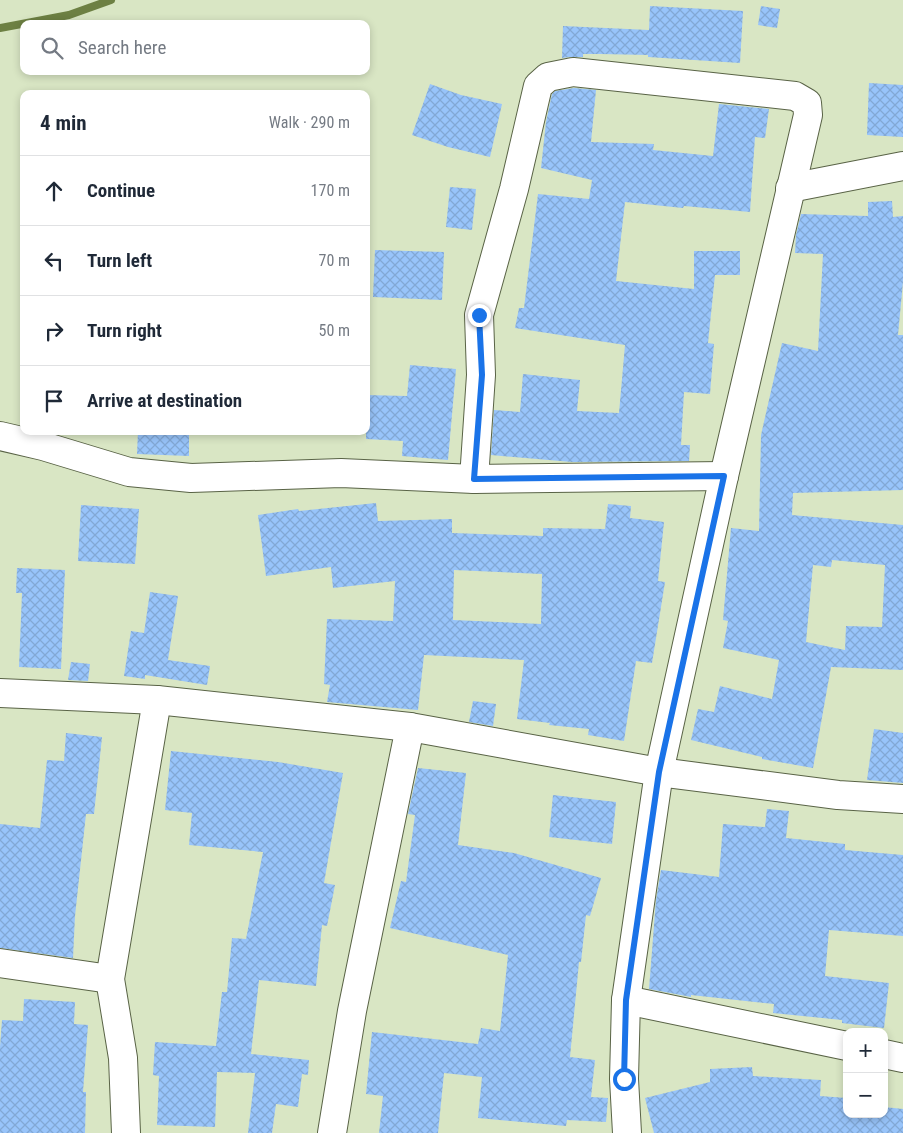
<!DOCTYPE html>
<html lang="en">
<head>
<meta charset="utf-8">
<style>
	:root { --surface:#fff; --page:#f6f6f7; --text:#1f2937; --muted:#747a83; --line:#e0e1e3 }
	body { margin:0; font-family:"Roboto Condensed",sans-serif; background:var(--page); color:var(--text) }
	.controls { position:absolute; right:15px; bottom:15px; display:grid; overflow:hidden; border-radius:10px; box-shadow:0 2px 8px #0003 }
	.controls button { width:45px; height:45px; display:grid; place-items:center; padding:0; border:0; border-bottom:1px solid var(--line); background:var(--surface); color:var(--text); font:25px sans-serif }
	.stop { position:absolute; width:15px; height:15px; margin:-11px; border:4px solid #1a73e8; border-radius:50%; background:#fff }
	.stop.end { background:#1a73e8; border-color:#fff; box-shadow:0 1px 5px #0008 }
	.list { margin:0; padding:0; list-style:none }
	h2 { display:flex; justify-content:space-between; align-items:center; height:65px; margin:0; padding:0 20px; font-size:21px }
	h2 small { font-size:16px; font-weight:400; color:var(--muted) }
	.list li { display:grid; grid-template-columns:32px 1fr auto; gap:15px; align-items:center; box-sizing:border-box; height:70px; padding:0 20px; border-top:1px solid var(--line) }
	.list b { display:block; font-size:19px; white-space:nowrap }
	.list em { font-size:16px; font-style:normal; color:var(--muted) }
	.icon { flex:none; width:28px; height:28px; fill:none; stroke:currentColor; stroke-width:2; stroke-linecap:round; stroke-linejoin:round }
	.map { position:relative; flex:none; width:903px; height:1133px; overflow:hidden }
	.search { position:absolute; background:var(--surface); box-shadow:0 2px 8px #0003; left:20px; top:20px; width:350px; height:55px; display:flex; align-items:center; gap:12px; box-sizing:border-box; padding:0 18px; border-radius:10px; color:var(--muted); font-size:19px }
	.panel { position:absolute; background:var(--surface); box-shadow:0 2px 8px #0003; left:20px; top:90px; width:350px; height:345px; border-radius:10px }
	.map>svg:first-child { display:block }
</style>
</head>
<body>
<div class="map">
<svg width="903" height="1133" viewBox="0 0 903 1133">
	<defs>
		<pattern id="building-cross-hatch" width="8" height="8" patternUnits="userSpaceOnUse" patternTransform="scale(1.25)"><rect width="8" height="8" fill="#98c4fa"/><path d="M0 0l8 8M0 8l8-8" fill="none" stroke="#82a8d5"/></pattern>
	</defs>
	<rect width="100%" height="100%" fill="#d9e6c4"/>
	<g fill="none" stroke-linecap="round" stroke-linejoin="round">
		<polyline stroke="#6d8043" stroke-width="8" points="0,28 69,15 111,0"/>
	</g>
	<g fill="url(#building-cross-hatch)" fill-rule="evenodd">
		<polygon points="650,6 743,11 740,63 648,57 648,55 600,54 583,54 583,57 570,57 562,58 563,26 649,30"/>
		<polygon points="761,6 780,9 777,28 758,25"/>
		<polygon points="869,83 903,85 903,137 867,135"/>
		<polygon points="430,84 461,95 502,104 490,157 448,147 412,135"/>
		<polygon points="574,88 596,90 591,142 654,144 653,150 713,156 719,104 769,109 765,138 755,137 750,212 684,206 683,208 625,202 616,281 694,289 694,251 740,251 740,275 715,275 708,343 714,344 710,394 684,392 681,445 690,445 689,461 572,462 491,455 494,410 520,412 523,374 580,380 577,411 619,413 625,345 515,328 519,308 524,308 538,194 589,199 592,180 541,168 546,122 552,94 555,91"/>
		<polygon points="450,187 476,189 472,230 446,227"/>
		<path d="M892,201L893,217L903,216V282L898,335H903V490L793,493L792,515L903,525V670L831,667L813,768L762,759V757L691,740L698,709L714,712L720,686L772,699L779,660L723,648L728,621L723,620L731,528L759,531L761,435L782,343L818,351L823,254L795,253L796,235L801,214L868,216V202ZM832,560L885,565L882,627L846,626L845,650L806,642L813,565L831,567Z"/>
		<polygon points="375,250 444,252 442,300 373,297"/>
		<polygon points="410,365 456,369 448,460 402,456 403,441 366,439 366,395 407,396"/>
		<polygon points="138,431 189,431 189,456 137,454"/>
		<path d="M376,503L378,521L452,519V533L543,536V528L605,529L608,504L631,506L630,518L664,522L658,581L665,582L652,663L636,661L624,741L588,735L589,729L549,725L550,723L517,719L524,660L424,655L418,710L327,702L330,685L324,684L327,619L393,621L395,581L333,588L331,567L266,576L258,515L298,509L299,511ZM454,570L542,574L541,624L453,620Z"/>
		<polygon points="81,505 139,509 135,564 78,561"/>
		<polygon points="17,568 65,570 61,669 19,667 22,593 16,593"/>
		<polygon points="150,592 178,596 168,660 210,666 207,685 145,675 145,679 124,676 131,631 144,633"/>
		<polygon points="71,662 90,664 88,681 68,680"/>
		<polygon points="473,701 496,704 493,726 469,722"/>
		<polygon points="874,729 903,733 903,783 867,780"/>
		<polygon points="66,733 102,737 94,814 86,814 75,916 73,958 0,948 0,824 40,828 47,760 64,761"/>
		<polygon points="171,751 278,762 343,773 324,883 335,885 327,926 322,925 316,986 259,980 251,1054 309,1060 308,1075 302,1074 298,1107 276,1104 272,1133 248,1133 255,1073 217,1072 215,1127 157,1125 159,1076 153,1075 155,1042 216,1046 222,992 227,992 232,938 246,939 263,852 189,845 192,813 165,810"/>
		<polygon points="418,768 466,773 458,845 514,853 601,878 590,916 586,915 581,962 579,962 570,1057 595,1060 591,1097 608,1098 606,1122 567,1120 566,1126 478,1118 482,1077 444,1073 438,1133 379,1133 383,1096 366,1094 372,1032 478,1044 481,1028 500,1031 508,955 390,928 401,881 406,882 415,815 408,814"/>
		<polygon points="553,795 616,802 612,844 549,837"/>
		<polygon points="767,809 789,811 786,838 845,844 845,850 903,855 903,936 829,930 825,976 889,983 884,1028 842,1023 842,1020 773,1013 774,1004 691,995 691,997 686,996 649,989 656,900 661,870 719,877 723,824 765,827"/>
		<polygon points="24,999 75,1002 74,1024 88,1025 83,1092 86,1092 85,1133 0,1133 0,1047 2,1020 23,1021"/>
		<polygon points="752,1067 753,1076 821,1080 820,1096 847,1098 847,1114 884,1114 884,1107 903,1109 903,1133 654,1133 645,1098 710,1082 710,1069"/>
	</g>
	<g fill="none" stroke-linecap="round" stroke-linejoin="round">
		<defs>
			<g id="minor">
				<polyline points="790,188 903,166"/>
				<polyline points="0,436 43,446 129,472 191,478 341,473 474,479 724,476"/>
				<polyline points="474,479 481,375 479,315 514,189 538,86 548,77 573,72 795,96 807,103 808,115 724,476 659,772 626,1000 624,1079 627,1133"/>
				<polyline points="0,693 157,700 410,727 659,772 838,795 903,799"/>
				<polyline points="0,963 110,979"/>
				<polyline points="626,1000 847,1046"/>
				<polyline points="884,1054 903,1058"/>
				<polyline points="126,1133 123,1058 110,979 157,700"/>
				<polyline points="332,1133 352,1011 410,727"/>
			</g>
		</defs>
		<use href="#minor" stroke="#596346" stroke-width="30"/>
		<use href="#minor" stroke="#fff" stroke-width="28"/>
	</g>
	<g fill="none" stroke-linecap="round" stroke-linejoin="round">
		<polyline stroke="#1a73e8" stroke-width="6" points="479,315 482,375 474,479 724,476 659,772 626,1000 624,1079"/>
	</g>
</svg>
<div class="controls">
<button>+</button>
<button>−</button>
</div>
<div class="stop" style="left:624px;top:1079px"></div>
<div class="stop end" style="left:479px;top:315px"></div>
<div class="search"><svg class="icon" aria-label="search" viewBox="0 0 24 24"><circle cx="10" cy="10" r="6"/><path d="M15 15l6 6"/></svg>Search here</div>
<section class="panel">
<h2>4 min<small>Walk · 290 m</small></h2>
<ul class="list">
<li><svg class="icon" aria-label="ahead" viewBox="0 0 24 24"><path d="M12 20V5M6 11l6-6 6 6"/></svg><div><b>Continue</b></div><em>170 m</em></li>
<li><svg class="icon" aria-label="left" viewBox="0 0 24 24"><path d="M17 20v-9H6M10 6l-5 5 5 5"/></svg><div><b>Turn left</b></div><em>70 m</em></li>
<li><svg class="icon" aria-label="right" viewBox="0 0 24 24"><path d="M7 20v-9h11M14 6l5 5-5 5"/></svg><div><b>Turn right</b></div><em>50 m</em></li>
<li><svg class="icon" aria-label="arrive" viewBox="0 0 24 24"><path d="M6 21V4h12l-3 4 3 4H6"/></svg><div><b>Arrive at destination</b></div></li>
</ul>
</section>
</div>
</body>
</html>
